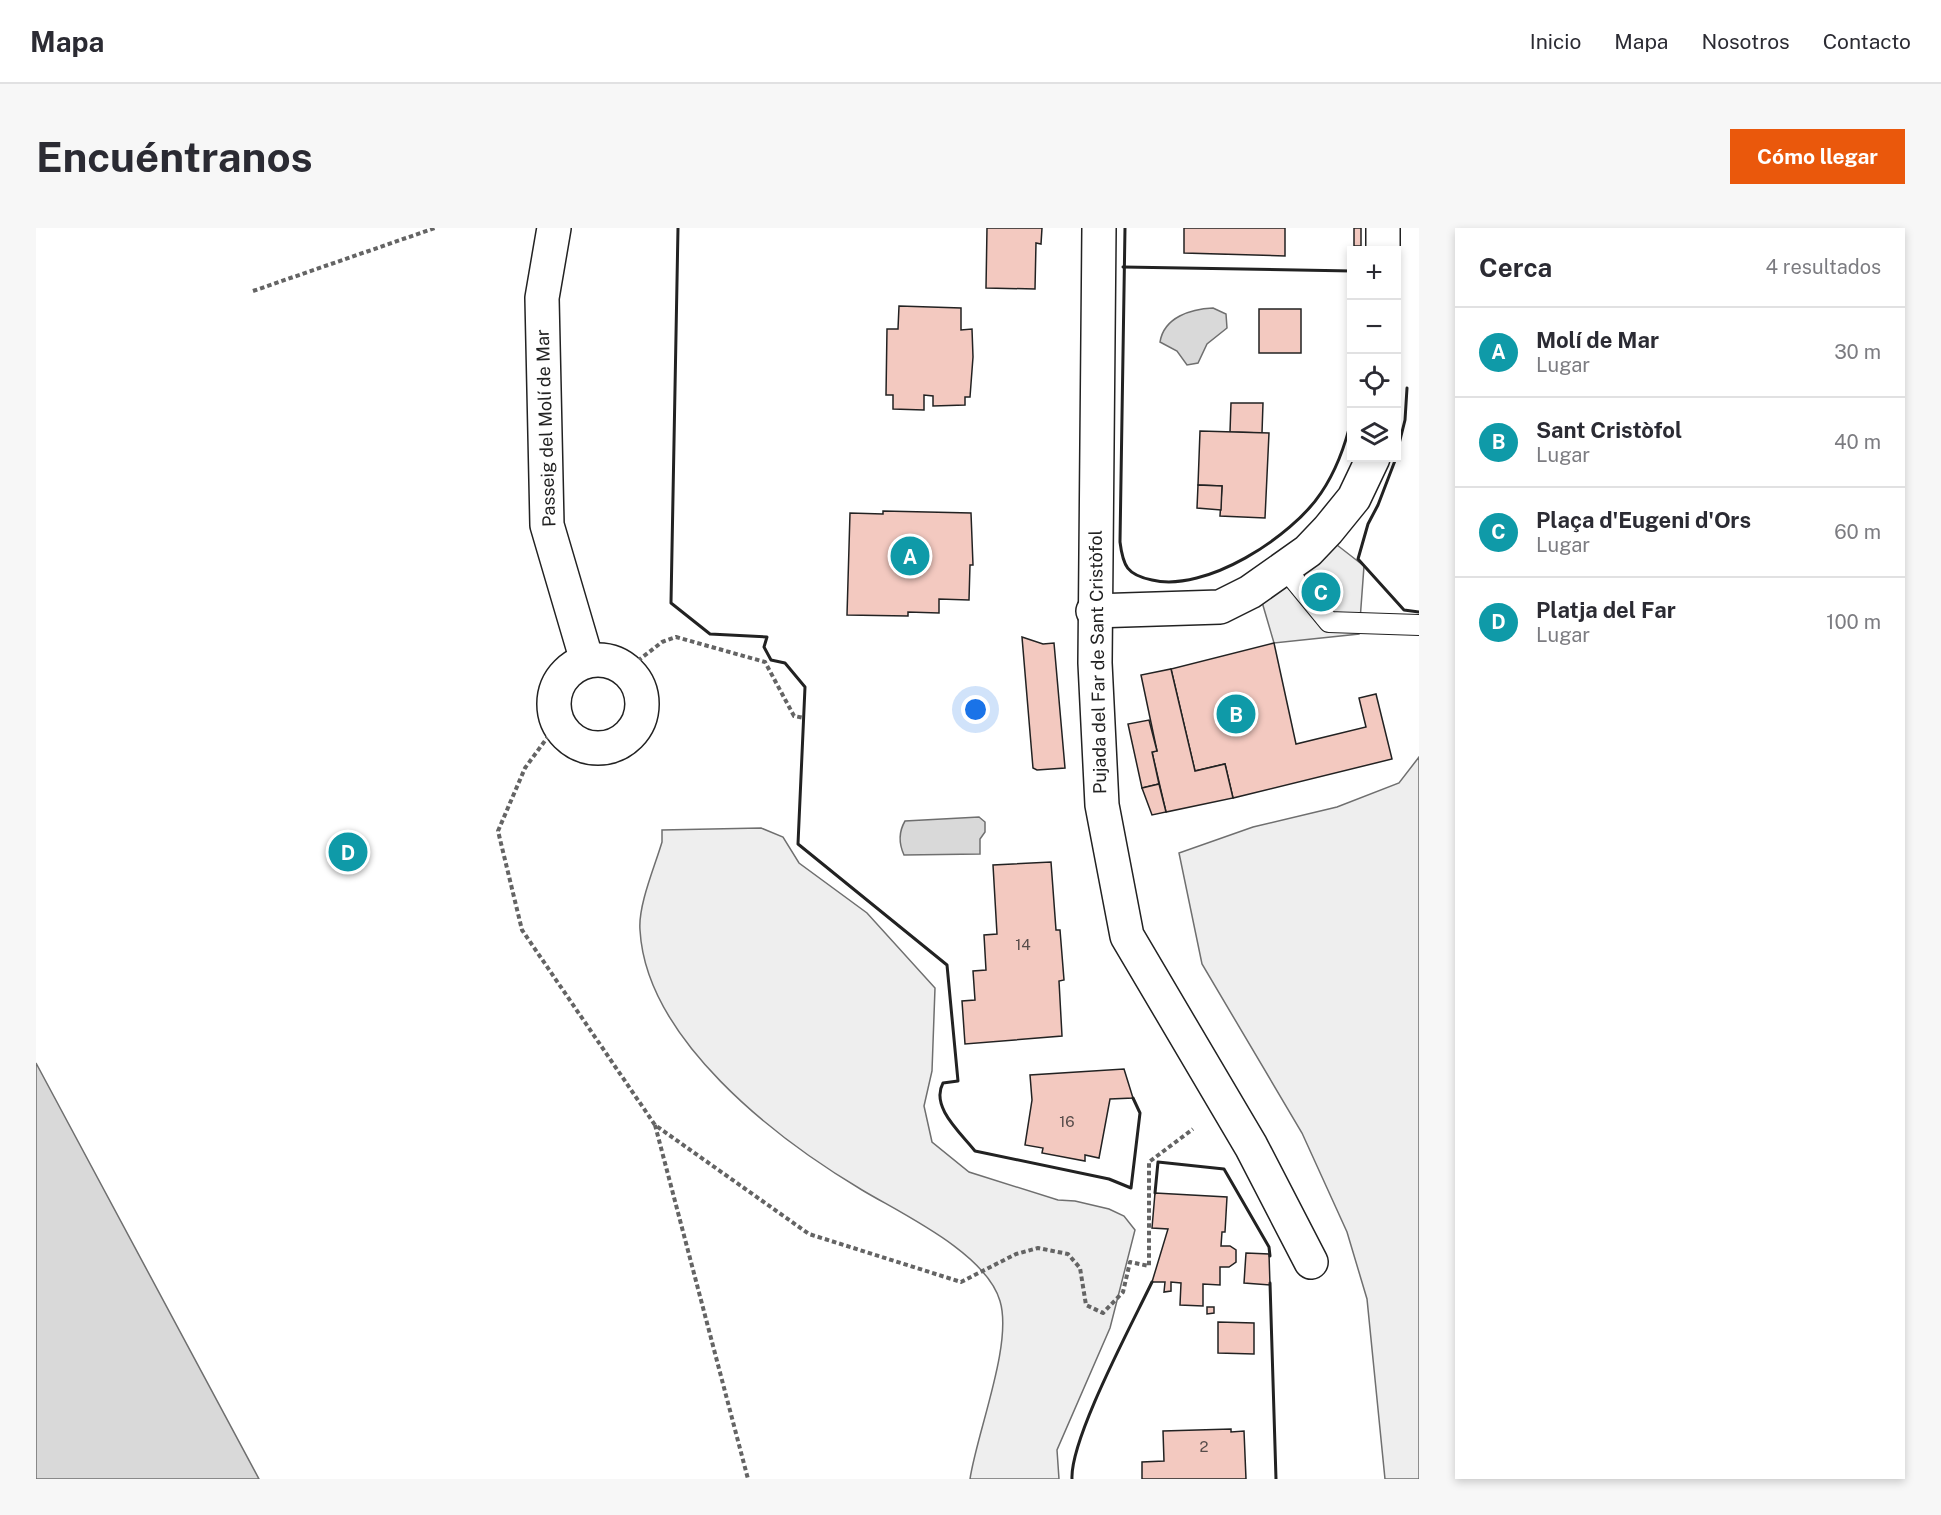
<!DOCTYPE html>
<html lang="es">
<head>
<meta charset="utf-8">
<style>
	:root { --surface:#fff; --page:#f7f7f7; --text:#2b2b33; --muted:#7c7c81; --line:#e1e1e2; --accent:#ea580c }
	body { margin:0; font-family:"Public Sans",sans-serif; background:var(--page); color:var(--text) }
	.controls { position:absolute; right:18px; top:18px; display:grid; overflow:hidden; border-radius:0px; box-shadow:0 3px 9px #0003 }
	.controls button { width:54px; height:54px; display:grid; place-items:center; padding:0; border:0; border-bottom:2px solid var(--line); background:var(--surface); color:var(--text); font:30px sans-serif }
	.you { position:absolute; left:940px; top:482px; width:21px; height:21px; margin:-15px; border:4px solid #fff; border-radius:50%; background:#1a73e8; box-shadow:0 0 0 9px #1a73e833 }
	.badge { display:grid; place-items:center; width:39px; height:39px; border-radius:50%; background:var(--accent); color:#fff; font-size:20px; font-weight:700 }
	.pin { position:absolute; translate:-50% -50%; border:3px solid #fff; box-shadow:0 2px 6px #0006 }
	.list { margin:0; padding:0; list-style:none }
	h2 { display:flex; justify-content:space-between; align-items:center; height:78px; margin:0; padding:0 24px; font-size:26px }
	h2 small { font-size:20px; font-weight:400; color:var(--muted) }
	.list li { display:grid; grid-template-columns:39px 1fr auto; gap:18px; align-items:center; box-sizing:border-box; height:90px; padding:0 24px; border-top:2px solid var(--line) }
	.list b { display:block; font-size:22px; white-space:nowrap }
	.list p { margin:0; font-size:20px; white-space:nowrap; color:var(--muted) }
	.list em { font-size:20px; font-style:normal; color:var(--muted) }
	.icon { flex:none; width:33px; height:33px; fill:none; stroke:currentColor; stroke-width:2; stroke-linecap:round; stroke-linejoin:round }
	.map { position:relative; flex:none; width:1383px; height:1251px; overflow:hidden; border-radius:0px }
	header { display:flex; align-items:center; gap:36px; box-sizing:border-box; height:84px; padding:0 30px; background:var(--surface); border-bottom:2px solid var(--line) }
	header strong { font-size:28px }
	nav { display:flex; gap:33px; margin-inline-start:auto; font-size:21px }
	.intro { display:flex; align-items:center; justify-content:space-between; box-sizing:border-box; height:144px; padding:0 36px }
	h1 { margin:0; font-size:42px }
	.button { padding:15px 27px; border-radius:0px; background:var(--accent); color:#fff; font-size:21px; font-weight:700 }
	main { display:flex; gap:36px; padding:0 36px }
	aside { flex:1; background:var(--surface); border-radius:0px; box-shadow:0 3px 9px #0003 }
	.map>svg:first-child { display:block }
</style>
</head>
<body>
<header>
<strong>Mapa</strong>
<nav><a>Inicio</a><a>Mapa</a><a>Nosotros</a><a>Contacto</a></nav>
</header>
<div class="intro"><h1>Encuéntranos</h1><a class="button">Cómo llegar</a></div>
<main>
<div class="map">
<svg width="1383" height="1251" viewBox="0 0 1383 1251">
	<rect width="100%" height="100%" fill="#fff"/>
	<g fill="#eee" stroke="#6f6f6f" stroke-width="1.5">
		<polygon points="1383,529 1383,1251 1349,1251 1331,1071 1311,1004 1266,905 1166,736 1143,625 1217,599 1301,579 1363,555"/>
		<path d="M725,600L747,609L763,635L831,685L899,760L896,843L888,878L896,914L933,944L1022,972L1039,973L1073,981L1088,988L1099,1002L1074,1100L1021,1222L1023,1251H934C941,1204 977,1116 964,1073C950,1025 866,986 826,962C739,910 610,811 604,702C602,677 619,638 626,614V602Z"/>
	</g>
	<polygon fill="#ededed" stroke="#6f6f6f" stroke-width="1.5" points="1301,317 1328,338 1323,406 1238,415 1226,374 1278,339"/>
	<g fill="#d9d9d9" stroke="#6f6f6f" stroke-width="1.5">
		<path d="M1177,80L1190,86L1191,100L1171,116L1162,135L1151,137L1141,123L1124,114C1128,89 1155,81 1177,80Z"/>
		<path d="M943,589L949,594V604L944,611V626L868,627C863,616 862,605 869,593Z"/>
		<polygon points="0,835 223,1251 0,1251"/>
	</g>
	<g fill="#f3c9c0" stroke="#222" stroke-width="1.5">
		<polygon points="951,0 1006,0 1005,16 1000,15 999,61 950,60"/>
		<polygon points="1148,0 1249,0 1249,28 1148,25"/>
		<rect x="1318" y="0" width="7" height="18"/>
		<polygon points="863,78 925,80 925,102 936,101 937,129 934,169 929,169 929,177 897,178 897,168 888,167 888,182 857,181 857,167 850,167 851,101 862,101"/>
		<rect x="1223" y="81" width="42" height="44"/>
		<polygon points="1195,175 1227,175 1226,205 1194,204"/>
		<polygon points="1164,203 1233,205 1229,290 1184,288 1186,258 1162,257"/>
		<polygon points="1162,257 1186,258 1185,282 1161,280"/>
		<polygon points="847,283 935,285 937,337 934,337 933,372 903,371 903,385 872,384 872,388 811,387 814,285 847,286"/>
		<polygon points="986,409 1007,416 1018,415 1029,540 1001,542 997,540"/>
		<polygon points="1238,415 1260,516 1330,499 1323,470 1340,466 1356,531 1197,570 1189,536 1159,543 1135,441"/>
		<polygon points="1135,441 1159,543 1189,536 1197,570 1130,584 1116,524 1121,523 1105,447"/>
		<polygon points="1113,492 1121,523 1116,524 1123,556 1106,560 1092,496"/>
		<polygon points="1123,556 1130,584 1116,587 1106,560"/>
		<polygon points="1015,634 1020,702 1024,702 1028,752 1023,753 1026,808 929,816 926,773 939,772 937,743 950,742 948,707 961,706 957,637"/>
		<polygon points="1088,841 1097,870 1074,871 1063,930 1049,927 1049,933 1006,925 1007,920 989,917 996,872 994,847"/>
		<polygon points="1119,965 1191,969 1189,1004 1186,1004 1185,1018 1194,1018 1200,1022 1200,1034 1193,1039 1184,1039 1184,1057 1167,1056 1167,1078 1144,1077 1145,1055 1135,1054 1135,1063 1128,1064 1129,1054 1116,1054 1132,1001 1116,1000"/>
		<polygon points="1210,1025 1233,1026 1234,1057 1208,1055"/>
		<polygon points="1171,1079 1178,1079 1178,1085 1171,1086"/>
		<polygon points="1182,1094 1218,1095 1218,1126 1182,1125"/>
		<polygon points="1195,1201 1195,1204 1208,1203 1210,1251 1106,1251 1106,1234 1128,1233 1127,1203"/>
	</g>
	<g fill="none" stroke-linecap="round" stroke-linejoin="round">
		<defs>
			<polyline id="lane" points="1247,338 1293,394 1383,397"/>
			<g id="street">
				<polyline points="518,0 506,70 511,297 551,433"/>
				<polyline points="1063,0 1059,435 1066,577 1091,708 1215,918 1275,1034"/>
				<polyline points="1347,22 1347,0"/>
				<polyline points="1057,383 1184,379 1214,364 1272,323 1292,302 1318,270 1337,230"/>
				<circle cx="562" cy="476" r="44"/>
			</g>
		</defs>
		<use href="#lane" stroke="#222" stroke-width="22"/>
		<use href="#street" stroke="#222" stroke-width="36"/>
		<g stroke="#646464" stroke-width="4" stroke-dasharray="4.5 3" stroke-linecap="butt">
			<polyline points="217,63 399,0"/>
			<polyline points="590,442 626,414 640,409 729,434 758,488 768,490"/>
			<polyline points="522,495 489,540 462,603 486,702 619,897 773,1006 925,1054 980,1026 1002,1020 1032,1026 1044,1040 1050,1077 1067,1085 1087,1064 1094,1034 1113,1038 1113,934 1157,901"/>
			<polyline points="619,897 712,1251"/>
		</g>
		<use href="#lane" stroke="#fff" stroke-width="20"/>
		<use href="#street" stroke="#fff" stroke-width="33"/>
		<g stroke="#222" stroke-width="3">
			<path d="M642,0L635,375L674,406L731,409L728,419L735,432L749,435L769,459L762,616L911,737L922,853L907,855C894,879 925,905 939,923L1073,951L1095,960L1104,885L1097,870"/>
			<path d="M1089,0L1084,314C1087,338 1091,347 1116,352C1169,365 1256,309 1285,265C1300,243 1310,215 1316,189"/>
			<polyline points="1087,39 1316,43"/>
			<polyline points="1360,228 1369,192 1371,160"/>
			<polyline points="1360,230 1342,277 1332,296 1322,331 1368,382 1383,384"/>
			<polyline points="1119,965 1122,934 1188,941 1233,1019 1234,1028"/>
			<polyline points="1234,1055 1240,1251"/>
			<path d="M1036,1251C1034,1211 1096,1096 1116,1054"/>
		</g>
	</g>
	<g text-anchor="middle" stroke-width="4.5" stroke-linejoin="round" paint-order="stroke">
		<g font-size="15" fill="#564c4a">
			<text x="987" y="722">14</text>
			<text x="1031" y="899">16</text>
			<text x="1168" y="1224">2</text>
		</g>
		<g font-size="18" fill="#222" stroke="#fff">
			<text transform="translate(510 200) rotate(-92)" y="6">Passeig del Molí de Mar</text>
			<text transform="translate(1062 434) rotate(-91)" y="6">Pujada del Far de Sant Cristòfol</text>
		</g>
	</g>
</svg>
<div class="controls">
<button>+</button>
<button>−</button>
<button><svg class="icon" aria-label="locate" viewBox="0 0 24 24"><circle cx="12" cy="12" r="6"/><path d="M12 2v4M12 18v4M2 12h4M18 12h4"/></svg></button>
<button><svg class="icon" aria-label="layers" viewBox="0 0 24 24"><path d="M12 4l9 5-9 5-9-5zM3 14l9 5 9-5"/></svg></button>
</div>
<div class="you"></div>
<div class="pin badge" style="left:874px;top:328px;background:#0f9aa8">A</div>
<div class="pin badge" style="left:1200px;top:486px;background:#0f9aa8">B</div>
<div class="pin badge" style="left:1285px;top:364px;background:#0f9aa8">C</div>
<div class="pin badge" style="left:312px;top:624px;background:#0f9aa8">D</div>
</div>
<aside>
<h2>Cerca<small>4 resultados</small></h2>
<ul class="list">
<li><span class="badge" style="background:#0f9aa8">A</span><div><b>Molí de Mar</b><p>Lugar</p></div><em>30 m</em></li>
<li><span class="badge" style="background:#0f9aa8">B</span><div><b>Sant Cristòfol</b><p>Lugar</p></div><em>40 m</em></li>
<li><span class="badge" style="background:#0f9aa8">C</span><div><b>Plaça d'Eugeni d'Ors</b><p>Lugar</p></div><em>60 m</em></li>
<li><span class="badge" style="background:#0f9aa8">D</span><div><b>Platja del Far</b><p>Lugar</p></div><em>100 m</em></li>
</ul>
</aside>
</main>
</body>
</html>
